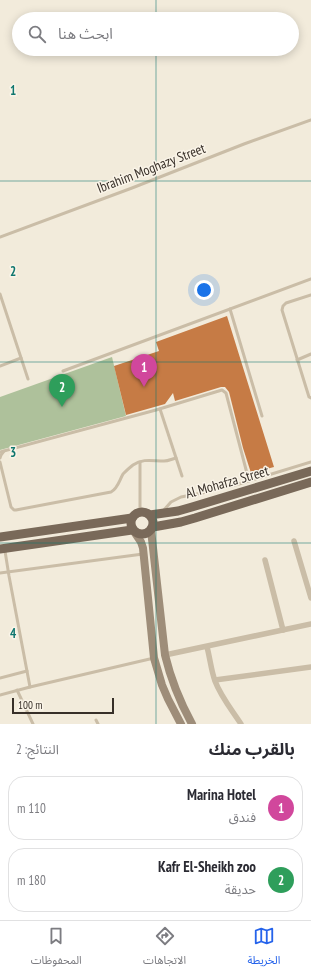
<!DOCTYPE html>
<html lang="ar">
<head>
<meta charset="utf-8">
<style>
	:root { --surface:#fff; --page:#f7f7f7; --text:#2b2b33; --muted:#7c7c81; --line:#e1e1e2; --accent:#2563eb }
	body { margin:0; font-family:"PT Sans Narrow","Noto Sans Arabic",sans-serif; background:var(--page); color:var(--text); direction:rtl }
	.scale { position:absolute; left:12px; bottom:10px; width:102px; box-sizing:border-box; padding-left:4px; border:2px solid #372f28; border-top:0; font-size:11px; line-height:14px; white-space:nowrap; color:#372f28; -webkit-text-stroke:3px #faf4e8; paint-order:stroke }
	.you { position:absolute; left:204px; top:290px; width:14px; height:14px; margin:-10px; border:3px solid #fff; border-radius:50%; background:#1a73e8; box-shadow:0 0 0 6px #1a73e833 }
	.badge { display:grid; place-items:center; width:26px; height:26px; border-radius:50%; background:var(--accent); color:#fff; font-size:13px; font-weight:700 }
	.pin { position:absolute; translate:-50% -33px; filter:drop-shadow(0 1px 2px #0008) }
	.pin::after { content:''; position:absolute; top:21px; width:14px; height:12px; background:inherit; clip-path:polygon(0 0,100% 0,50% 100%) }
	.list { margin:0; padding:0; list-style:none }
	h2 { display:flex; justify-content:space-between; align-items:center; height:52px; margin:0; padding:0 16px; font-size:17px }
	h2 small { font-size:13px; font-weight:400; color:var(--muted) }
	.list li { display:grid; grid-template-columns:26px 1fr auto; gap:12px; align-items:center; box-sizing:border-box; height:64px; margin:0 8px 8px; padding:0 8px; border:1px solid var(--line); border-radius:16px }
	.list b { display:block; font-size:15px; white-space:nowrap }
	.list p { margin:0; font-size:13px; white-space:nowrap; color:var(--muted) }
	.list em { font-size:13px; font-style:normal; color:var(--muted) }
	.icon { flex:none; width:22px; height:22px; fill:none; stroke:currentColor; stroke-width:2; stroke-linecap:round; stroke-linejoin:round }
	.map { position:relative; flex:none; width:311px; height:724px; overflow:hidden; direction:ltr }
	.search { position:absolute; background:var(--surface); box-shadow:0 2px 10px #0003; left:12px; right:12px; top:12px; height:44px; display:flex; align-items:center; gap:10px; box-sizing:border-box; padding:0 14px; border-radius:22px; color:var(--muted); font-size:15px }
	.sheet { height:196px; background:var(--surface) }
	nav { display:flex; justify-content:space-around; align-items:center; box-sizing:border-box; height:56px; border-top:1px solid var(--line); background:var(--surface); font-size:11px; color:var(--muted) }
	nav a { display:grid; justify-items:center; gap:2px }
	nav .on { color:var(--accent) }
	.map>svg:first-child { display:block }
</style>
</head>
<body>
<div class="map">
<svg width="311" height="724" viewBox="0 0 311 724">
	<rect width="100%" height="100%" fill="#f2ebdb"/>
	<polygon fill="#aec19b" points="112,357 126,416 0,450 0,397"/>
	<polygon fill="#c67b45" points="227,316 274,467 251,473 243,448 229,392 225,387 221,387 175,401 173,393 165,404 126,415 114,366 159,351 156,342"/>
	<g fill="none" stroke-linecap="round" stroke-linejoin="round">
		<g stroke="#cabda7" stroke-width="3">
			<polyline points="0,237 132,188 244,144 311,120"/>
			<polyline points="0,294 28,379"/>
			<polyline points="311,295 286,303 283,306 282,310 309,397 311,398"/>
			<polyline points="230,309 262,416"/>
			<polyline points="297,360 311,354"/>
			<polyline points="0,366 21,358"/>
			<polyline points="63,371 311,279"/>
			<polyline points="160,409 182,476"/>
			<polyline points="0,452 156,410 222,390 226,393 249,481"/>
			<polyline points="0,458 1,455 4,451"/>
			<path d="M0,462L11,507L14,510H16L111,492C118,488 119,481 123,474C126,471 129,468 133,465C143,458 153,461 164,461C168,461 172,459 176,458"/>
			<polyline points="140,462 140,512"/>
			<polyline points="163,511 171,502 181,497 202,493 239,484 311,462"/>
			<polyline points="5,551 9,576 30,687"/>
			<polyline points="0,573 143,554"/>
			<polyline points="0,678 27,671"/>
			<polyline points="17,690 33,724"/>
			<polyline points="0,695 30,687 154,658"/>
			<polyline points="96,720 98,724"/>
		</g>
		<g stroke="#cabda7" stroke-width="5.5">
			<polyline points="294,541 311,598"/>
			<polyline points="265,560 283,630"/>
			<path d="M207,647C210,658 211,670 215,681C221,697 232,710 241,724"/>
			<polyline points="165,655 311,624"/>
			<polyline points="215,680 311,667"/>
		</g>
		<g stroke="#9e8d79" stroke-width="8">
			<path d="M151,530L165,655C171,680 180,702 192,724"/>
			<polyline points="135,533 141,542 143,548 154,658 162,685 168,699 181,724"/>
		</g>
		<g stroke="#796959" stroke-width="9">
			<circle cx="142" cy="523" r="11"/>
			<polyline points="150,515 178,511 192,507 311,471"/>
			<polyline points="153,527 181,522 195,518 311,482"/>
			<polyline points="0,537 132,518"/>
			<polyline points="0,549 132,530"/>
		</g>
	</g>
	<path fill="none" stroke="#0f766e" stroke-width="1" stroke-opacity="0.55" d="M156,0V19M156,49V724M0,181H311M0,362H311M0,543H311"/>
	<g text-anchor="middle" stroke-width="3" stroke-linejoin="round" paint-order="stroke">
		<g font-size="14" fill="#372f28" stroke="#faf4e8">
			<text transform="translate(151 168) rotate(-21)" y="5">Ibrahim Moghazy Street</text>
			<text transform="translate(227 482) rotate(-16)" y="5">Al Mohafza Street</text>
		</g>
	</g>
	<g font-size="13" text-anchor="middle" font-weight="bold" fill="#0f766e" stroke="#faf4e8" stroke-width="3" stroke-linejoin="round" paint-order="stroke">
		<text x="13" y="95">1</text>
		<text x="13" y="276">2</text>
		<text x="13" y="457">3</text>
		<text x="13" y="638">4</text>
	</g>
</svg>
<div class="scale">100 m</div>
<div class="you"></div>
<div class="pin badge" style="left:144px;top:387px;background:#d1479c">1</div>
<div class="pin badge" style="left:62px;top:407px;background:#2e9e5b">2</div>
<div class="search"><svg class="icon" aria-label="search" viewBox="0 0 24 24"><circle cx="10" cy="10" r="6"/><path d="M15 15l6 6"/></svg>ابحث هنا</div>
</div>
<section class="sheet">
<h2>بالقرب منك<small>النتائج: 2</small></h2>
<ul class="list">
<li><span class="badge" style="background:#d1479c">1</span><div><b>Marina Hotel</b><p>فندق</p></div><em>110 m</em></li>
<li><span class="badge" style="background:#2e9e5b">2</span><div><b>Kafr El-Sheikh zoo</b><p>حديقة</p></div><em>180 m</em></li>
</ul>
</section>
<nav>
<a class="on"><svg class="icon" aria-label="map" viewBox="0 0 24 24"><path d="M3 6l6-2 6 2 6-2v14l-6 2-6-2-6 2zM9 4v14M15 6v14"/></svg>الخريطة</a>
<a><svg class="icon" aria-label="directions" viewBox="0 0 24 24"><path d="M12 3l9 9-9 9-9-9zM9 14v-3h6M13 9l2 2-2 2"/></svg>الاتجاهات</a>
<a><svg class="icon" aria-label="saved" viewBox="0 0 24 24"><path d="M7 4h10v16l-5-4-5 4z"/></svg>المحفوظات</a>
</nav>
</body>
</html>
